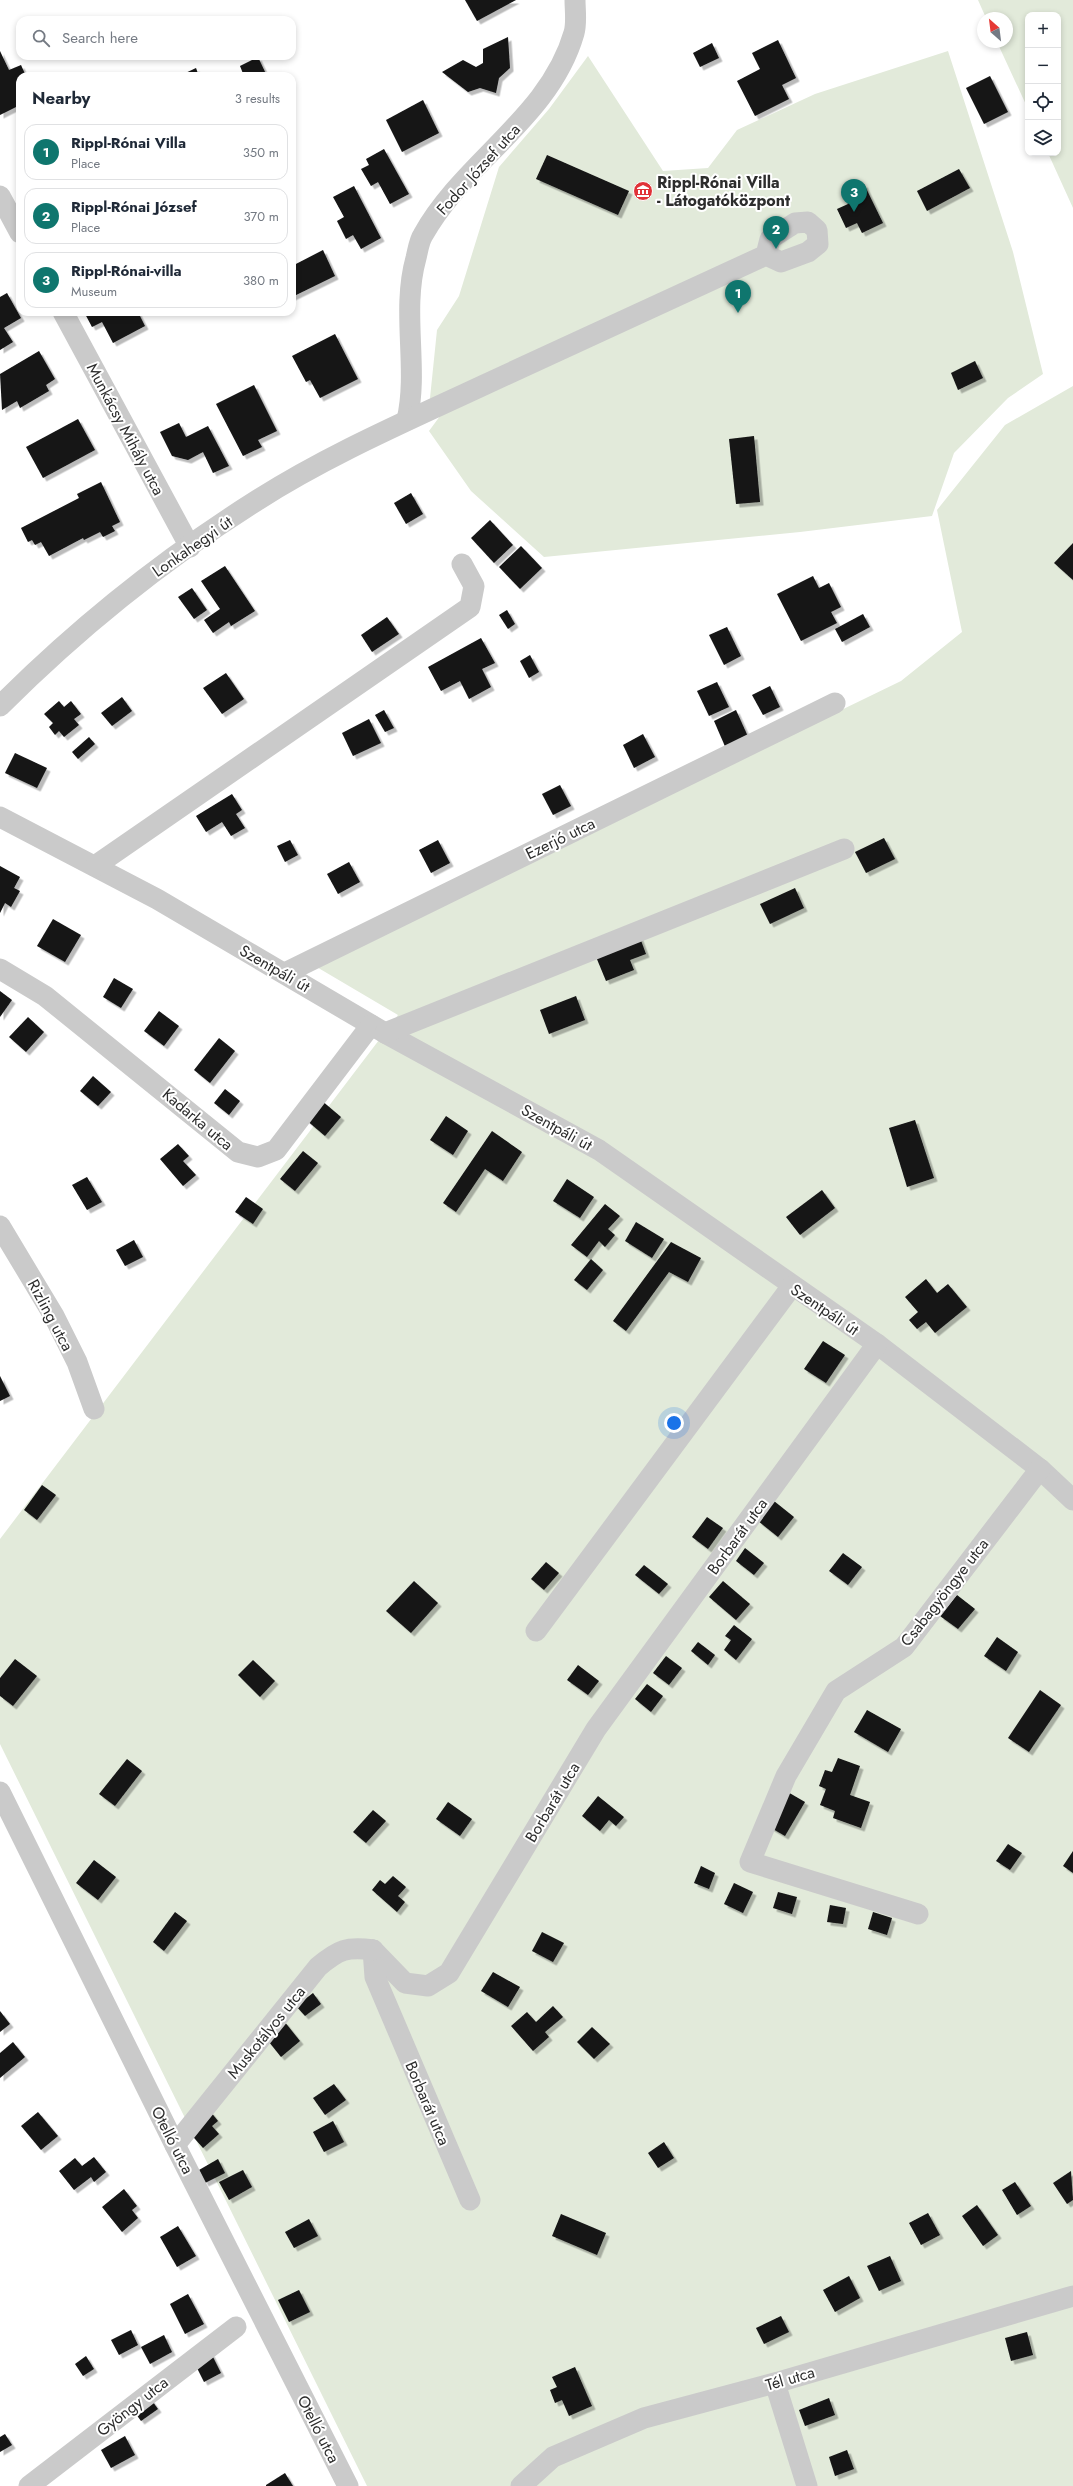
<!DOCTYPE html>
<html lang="en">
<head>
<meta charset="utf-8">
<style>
	:root { --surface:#fff; --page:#f6f6f7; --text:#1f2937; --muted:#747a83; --line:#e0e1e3; --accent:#0f766e }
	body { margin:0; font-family:Jost,sans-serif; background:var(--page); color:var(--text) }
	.controls { position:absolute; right:12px; top:12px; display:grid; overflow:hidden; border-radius:8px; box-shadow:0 2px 6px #0003 }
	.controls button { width:36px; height:36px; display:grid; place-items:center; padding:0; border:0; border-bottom:1px solid var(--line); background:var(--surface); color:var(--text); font:20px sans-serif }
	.compass { position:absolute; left:977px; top:12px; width:36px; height:36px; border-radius:50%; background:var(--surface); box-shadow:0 2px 6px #0003; rotate:332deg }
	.you { position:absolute; left:674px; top:1423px; width:14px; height:14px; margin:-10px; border:3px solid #fff; border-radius:50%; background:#1a73e8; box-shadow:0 0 0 6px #1a73e833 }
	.badge { display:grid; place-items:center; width:26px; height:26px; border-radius:50%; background:var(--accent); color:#fff; font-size:13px; font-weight:700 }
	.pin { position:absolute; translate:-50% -33px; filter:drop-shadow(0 1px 2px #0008) }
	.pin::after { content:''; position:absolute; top:21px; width:14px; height:12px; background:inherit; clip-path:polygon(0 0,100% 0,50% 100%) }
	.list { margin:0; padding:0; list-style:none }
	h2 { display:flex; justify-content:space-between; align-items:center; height:52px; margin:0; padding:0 16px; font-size:17px }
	h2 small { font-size:13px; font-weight:400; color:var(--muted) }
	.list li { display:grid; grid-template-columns:26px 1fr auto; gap:12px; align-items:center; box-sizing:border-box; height:56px; margin:0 8px 8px; padding:0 8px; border:1px solid var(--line); border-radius:12px }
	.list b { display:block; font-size:15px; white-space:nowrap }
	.list p { margin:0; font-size:13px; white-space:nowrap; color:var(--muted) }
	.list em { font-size:13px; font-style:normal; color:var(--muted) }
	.icon { flex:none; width:22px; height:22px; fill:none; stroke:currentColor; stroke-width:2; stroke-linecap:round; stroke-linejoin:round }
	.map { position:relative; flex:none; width:1073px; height:2486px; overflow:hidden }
	.search { position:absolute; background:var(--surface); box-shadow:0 2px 6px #0003; left:16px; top:16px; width:280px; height:44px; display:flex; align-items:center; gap:10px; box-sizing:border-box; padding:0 14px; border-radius:12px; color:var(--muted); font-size:15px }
	.panel { position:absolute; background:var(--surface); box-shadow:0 2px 6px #0003; left:16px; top:72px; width:280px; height:244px; border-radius:12px }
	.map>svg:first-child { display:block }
</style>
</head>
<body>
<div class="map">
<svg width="1073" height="2486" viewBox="0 0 1073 2486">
	<defs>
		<filter id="shadow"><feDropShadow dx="3.5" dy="3.5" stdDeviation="0" flood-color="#0004"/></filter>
	</defs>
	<rect width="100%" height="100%" fill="#fff"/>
	<g fill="#e2eada">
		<polygon points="978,0 1073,0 1073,208 1048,153 1058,153 1058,15 1028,15 1028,109 997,42 1007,42 1007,18 986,18"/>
		<polygon points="948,51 1013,252 1043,374 1008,398 954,453 932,516 800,532 544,557 471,491 429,431 440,416 430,398 437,330 459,296 499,167 549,109 588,56 663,171 708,168 737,130 815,94"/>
		<polygon points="1073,386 1073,2486 367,2486 0,1744 0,1539 398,1015 315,966 901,681 962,632 937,510 1005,425"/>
	</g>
	<g fill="#141414" filter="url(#shadow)">
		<polygon points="465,0 516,0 477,21"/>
		<polygon points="508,37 510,68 499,78 496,93 480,88 468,92 442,72 463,60 476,67 483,63 483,49"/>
		<polygon points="778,40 796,78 782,85 789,99 755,116 737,81 760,69 752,53"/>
		<polygon points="712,43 719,58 700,67 693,53"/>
		<polygon points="0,51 9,70 21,65 26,76 20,76 18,89 20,105 0,115"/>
		<polygon points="258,57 267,76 244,76 240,66"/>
		<polygon points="196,68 199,76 179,76"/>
		<polygon points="990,76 1008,112 984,124 966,88"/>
		<polygon points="423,100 439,133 402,152 386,120"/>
		<polygon points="384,149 409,194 390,204 378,182 371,186 361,169 369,165 366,159"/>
		<polygon points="547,155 629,191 618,215 536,179"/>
		<polygon points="959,169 970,188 927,211 917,191"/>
		<polygon points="864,184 883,223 862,233 857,223 846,228 837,209 848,204 844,194"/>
		<polygon points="354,186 381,238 361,249 353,235 346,239 337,221 344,217 333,197"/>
		<polygon points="323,250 335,276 292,297 292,266"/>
		<polygon points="7,293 21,318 4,328 13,342 0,350 0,297"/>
		<polygon points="84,312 138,312 145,326 113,343 102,322 92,327"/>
		<polygon points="335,334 358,379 320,398 310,380 306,382 292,356"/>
		<polygon points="39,351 55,379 46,385 49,391 20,408 17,401 2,410 0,374"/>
		<polygon points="975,361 983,378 958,390 951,373"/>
		<polygon points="254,385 277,431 258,440 262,447 243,456 216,404"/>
		<polygon points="78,419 95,450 43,478 26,447"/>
		<polygon points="179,423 186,437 208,426 229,466 213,473 203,452 188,460 172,456 160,432"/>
		<polygon points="754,436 760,502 736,504 729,439"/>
		<polygon points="101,482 120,522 112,526 115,531 103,537 100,532 84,540 83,538 49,556 41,542 35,545 32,540 28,542 21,528 79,498 77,494"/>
		<polygon points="411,493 423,514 406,524 394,503"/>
		<polygon points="490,520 513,545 494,563 471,538"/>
		<polygon points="1073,543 1073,580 1054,563"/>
		<polygon points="521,546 542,568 520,589 499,567"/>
		<polygon points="225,566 255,611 231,626 229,622 213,633 204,620 220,609 201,581"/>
		<polygon points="813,576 819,588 829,583 841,607 831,612 837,623 801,641 777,594"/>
		<polygon points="192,588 207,610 194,619 178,597"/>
		<polygon points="507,610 515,624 508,629 499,615"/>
		<polygon points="863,614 870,627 842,642 835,629"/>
		<polygon points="387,617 399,634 372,652 361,635"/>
		<polygon points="727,627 741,656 724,665 709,635"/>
		<polygon points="481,638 495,663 482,669 491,687 469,699 460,681 441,691 428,667"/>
		<polygon points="530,655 539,672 529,678 520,661"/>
		<polygon points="226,673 244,699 222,714 203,688"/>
		<polygon points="717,682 729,707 709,716 697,691"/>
		<polygon points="770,686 780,707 763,715 752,695"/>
		<polygon points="122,697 132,711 112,726 101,713"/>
		<polygon points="59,701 64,707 71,701 81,714 74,719 79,725 64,737 59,731 55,735 49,727 53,723 44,714"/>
		<polygon points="384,710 394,728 385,732 375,715"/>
		<polygon points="736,710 750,741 727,751 714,721"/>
		<polygon points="369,719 381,743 353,756 342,733"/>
		<polygon points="643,734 655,757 634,768 623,745"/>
		<polygon points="89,737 95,744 78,759 72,752"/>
		<polygon points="15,753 47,768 37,788 5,773"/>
		<polygon points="560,785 571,806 553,815 542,794"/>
		<polygon points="232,794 242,810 236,814 245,828 231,836 222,822 206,832 196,816"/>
		<polygon points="884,838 895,859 866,873 855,852"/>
		<polygon points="290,840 298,855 285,862 277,846"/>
		<polygon points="438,840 450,863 431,873 419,850"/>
		<polygon points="349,862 360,882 338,894 327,874"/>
		<polygon points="0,866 20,877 14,888 20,891 11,907 5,903 0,913"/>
		<polygon points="795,888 804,908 770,924 760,904"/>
		<polygon points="53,919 81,935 65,962 37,946"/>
		<polygon points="639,935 646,954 630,960 634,970 606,981 594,952"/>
		<polygon points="114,978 133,989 121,1008 103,997"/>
		<polygon points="0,991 12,1000 0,1017"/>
		<polygon points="576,996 585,1020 549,1034 540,1010"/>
		<polygon points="159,1011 179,1026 164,1046 144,1031"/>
		<polygon points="28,1017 44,1032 26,1052 9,1037"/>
		<polygon points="219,1038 235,1051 210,1083 194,1070"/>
		<polygon points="93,1076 111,1092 98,1106 80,1091"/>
		<polygon points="225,1089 240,1101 229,1115 214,1103"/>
		<polygon points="321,1100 341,1117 325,1136 305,1119"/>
		<polygon points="446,1116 468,1131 453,1155 430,1140"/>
		<polygon points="915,1120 934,1178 907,1187 889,1128"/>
		<polygon points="492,1131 522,1152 503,1181 485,1169 456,1212 443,1203"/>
		<polygon points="178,1144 189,1156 183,1161 196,1175 183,1186 160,1159"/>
		<polygon points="303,1151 318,1163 295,1191 280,1179"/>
		<polygon points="87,1177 102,1202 87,1210 72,1185"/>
		<polygon points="567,1179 594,1197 580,1218 553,1201"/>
		<polygon points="822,1190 835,1208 800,1235 786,1217"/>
		<polygon points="246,1197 263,1209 253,1224 235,1212"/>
		<polygon points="605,1204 620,1216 608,1229 615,1235 605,1247 599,1241 587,1257 571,1245"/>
		<polygon points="636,1222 664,1239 652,1258 625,1241"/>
		<polygon points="134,1240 143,1257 125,1266 116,1250"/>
		<polygon points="671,1242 701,1258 688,1282 669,1272 626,1331 613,1321"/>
		<polygon points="591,1259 603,1270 587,1290 574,1280"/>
		<polygon points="926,1279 937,1293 948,1284 967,1307 935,1333 926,1322 917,1329 909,1320 918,1312 905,1297"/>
		<polygon points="823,1341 845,1355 826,1383 804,1369"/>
		<polygon points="0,1376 10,1396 0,1401"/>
		<polygon points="42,1485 56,1495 37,1520 24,1510"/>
		<polygon points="774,1501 794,1517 778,1537 758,1521"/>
		<polygon points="707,1517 723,1528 708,1549 692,1537"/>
		<polygon points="745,1548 764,1563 754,1575 736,1561"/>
		<polygon points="843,1553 862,1567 848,1585 829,1571"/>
		<polygon points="546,1562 559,1573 544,1590 531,1579"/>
		<polygon points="644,1565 668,1584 659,1594 635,1575"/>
		<polygon points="414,1581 438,1603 411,1633 386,1611"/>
		<polygon points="723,1581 750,1604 736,1620 709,1597"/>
		<polygon points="957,1595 975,1609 958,1629 940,1616"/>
		<polygon points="734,1625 752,1639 736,1660 724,1650 731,1640 725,1636"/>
		<polygon points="997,1637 1018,1652 1006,1671 984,1656"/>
		<polygon points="698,1642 715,1655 708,1665 691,1651"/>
		<polygon points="666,1656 682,1668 669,1685 653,1673"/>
		<polygon points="15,1659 37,1676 13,1706 0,1696 0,1678"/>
		<polygon points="253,1660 275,1681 260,1697 238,1675"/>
		<polygon points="578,1665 599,1681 588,1695 567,1680"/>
		<polygon points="647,1684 663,1696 651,1712 635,1699"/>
		<polygon points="1040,1690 1061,1705 1029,1752 1008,1738"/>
		<polygon points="867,1710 901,1729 888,1752 854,1732"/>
		<polygon points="838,1758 860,1766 850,1795 870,1802 861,1828 833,1818 835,1811 820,1805 826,1789 819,1786 825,1770 832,1772"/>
		<polygon points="127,1759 142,1771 115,1806 99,1794"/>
		<polygon points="786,1791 805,1802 785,1836 766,1825"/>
		<polygon points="598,1796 624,1817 616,1826 609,1820 600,1831 582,1816"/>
		<polygon points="448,1802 472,1819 460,1836 436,1819"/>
		<polygon points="373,1810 386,1821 366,1843 353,1832"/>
		<polygon points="1008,1844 1022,1853 1010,1870 996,1861"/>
		<polygon points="1073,1851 1073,1873 1063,1866"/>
		<polygon points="94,1860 116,1877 98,1900 76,1883"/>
		<polygon points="701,1866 715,1873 709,1889 694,1883"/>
		<polygon points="393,1876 406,1887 398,1896 405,1902 397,1912 372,1890 380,1880 385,1884"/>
		<polygon points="734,1883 753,1892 743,1913 724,1904"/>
		<polygon points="778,1892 797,1897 792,1914 773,1908"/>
		<polygon points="830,1905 846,1908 843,1924 827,1922"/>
		<polygon points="175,1912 187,1921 164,1951 153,1942"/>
		<polygon points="873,1912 892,1918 887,1935 868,1929"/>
		<polygon points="542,1932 564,1943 553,1962 532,1951"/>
		<polygon points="493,1972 520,1987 508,2007 481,1991"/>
		<polygon points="313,1993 321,2004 305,2016 296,2006"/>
		<polygon points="553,2006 563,2017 545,2032 549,2037 533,2051 511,2026 527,2012 536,2022"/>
		<polygon points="0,2011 10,2024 0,2032"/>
		<polygon points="284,2021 300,2041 281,2057 265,2037"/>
		<polygon points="592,2027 610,2044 594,2059 577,2042"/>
		<polygon points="13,2042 25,2057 0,2078 0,2053"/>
		<polygon points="334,2084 346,2100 325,2115 313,2098"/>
		<polygon points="210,2111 218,2121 212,2126 219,2134 203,2148 188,2131"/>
		<polygon points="38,2112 58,2136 41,2150 21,2126"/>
		<polygon points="333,2121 344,2142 324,2152 313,2132"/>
		<polygon points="664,2142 674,2158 658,2168 648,2153"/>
		<polygon points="94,2157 106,2172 94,2182 91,2177 74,2190 59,2171 75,2158 82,2166"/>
		<polygon points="218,2159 225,2173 205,2183 199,2170"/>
		<polygon points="243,2170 252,2187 229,2200 219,2182"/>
		<polygon points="1071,2171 1073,2200 1067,2204 1053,2183"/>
		<polygon points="1015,2182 1031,2206 1017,2215 1002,2190"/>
		<polygon points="124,2189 137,2206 132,2210 138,2218 122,2232 102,2207"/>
		<polygon points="977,2205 998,2235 983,2246 962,2216"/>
		<polygon points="928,2213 940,2235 921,2245 909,2223"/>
		<polygon points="561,2214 606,2233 597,2255 552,2236"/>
		<polygon points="309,2219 318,2236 294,2248 285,2232"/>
		<polygon points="178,2226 196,2256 177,2267 160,2237"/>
		<polygon points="890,2256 901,2281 879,2291 867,2266"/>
		<polygon points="849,2276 860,2298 835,2312 823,2290"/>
		<polygon points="299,2290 310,2312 289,2322 278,2300"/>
		<polygon points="188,2294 204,2324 185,2334 170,2304"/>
		<polygon points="781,2316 789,2332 764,2344 756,2328"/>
		<polygon points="131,2330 138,2345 119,2355 111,2340"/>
		<polygon points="1027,2332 1033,2355 1011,2361 1005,2338"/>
		<polygon points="164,2335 172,2352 150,2364 141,2347"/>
		<polygon points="211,2353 221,2373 204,2382 194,2362"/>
		<polygon points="86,2356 94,2369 83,2376 75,2364"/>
		<polygon points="575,2367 592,2406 569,2416 562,2400 555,2403 550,2390 557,2387 552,2377"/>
		<polygon points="150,2398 158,2409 141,2421 133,2410"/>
		<polygon points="829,2398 835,2415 805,2426 799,2410"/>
		<polygon points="5,2434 12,2445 0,2452 0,2437"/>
		<polygon points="125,2436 135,2455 111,2468 101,2450"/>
		<polygon points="847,2450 854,2469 835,2476 829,2457"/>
		<polygon points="285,2473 293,2486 266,2486 266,2485"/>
	</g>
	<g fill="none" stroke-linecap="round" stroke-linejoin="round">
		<g stroke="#cacaca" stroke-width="21">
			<polyline points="0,196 20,233"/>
			<polyline points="63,312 190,547"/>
			<path d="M407,420C419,368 401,312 416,258C418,250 419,241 423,235C464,161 550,117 574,33C577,23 575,10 575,0"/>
			<path d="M0,706C77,629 164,559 256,501C328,455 407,421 484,385C578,342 672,299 766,255L781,262L808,252L818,244L817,230L808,222L795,223L770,239L766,255"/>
			<polyline points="0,817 157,899 385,1033 599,1150 877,1344 1040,1469 1073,1500"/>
			<polyline points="95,866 470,607 474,586 462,564"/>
			<polyline points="0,969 45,996 238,1152 258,1157 276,1150 371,1025"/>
			<polyline points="285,973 835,703"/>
			<polyline points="385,1033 844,849"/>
			<polyline points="0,1226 54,1316 77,1362 94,1409"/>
			<polyline points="536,1631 792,1286"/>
			<polyline points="0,1792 175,2145 348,2486"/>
			<polyline points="918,1914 750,1862 786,1776 836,1691 904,1647 1040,1469"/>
			<polyline points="373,1950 405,1983 428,1986 449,1973 596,1729 877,1344"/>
			<polyline points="373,1950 375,1977 470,2200"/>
			<path d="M175,2145L318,1967C338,1950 347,1946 373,1950"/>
			<polyline points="775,2383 807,2486"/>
			<polyline points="29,2486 236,2327"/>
			<polyline points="521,2486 553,2457 644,2418 775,2383 1073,2296"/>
		</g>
	</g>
	<defs>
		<symbol id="museum-disc" viewBox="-11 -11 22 22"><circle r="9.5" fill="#e03238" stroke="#fff"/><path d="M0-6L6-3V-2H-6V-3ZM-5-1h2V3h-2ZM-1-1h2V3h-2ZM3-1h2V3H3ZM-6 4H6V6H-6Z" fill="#fff"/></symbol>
	</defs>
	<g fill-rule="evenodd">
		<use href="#museum-disc" x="632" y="180" width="22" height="22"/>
	</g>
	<g text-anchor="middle" stroke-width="4" stroke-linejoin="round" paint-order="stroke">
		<g font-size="16" fill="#2d2d2d" stroke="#fff">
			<text transform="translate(478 169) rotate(-48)" y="6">Fodor József utca</text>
			<text transform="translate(126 429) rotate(62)" y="6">Munkácsy Mihály utca</text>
			<text transform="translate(192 546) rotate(-35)" y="6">Lonkahegyi út</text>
			<text transform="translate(560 838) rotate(-26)" y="6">Ezerjó utca</text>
			<text transform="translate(275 968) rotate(30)" y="6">Szentpáli út</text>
			<text transform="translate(198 1119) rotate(40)" y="6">Kadarka utca</text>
			<text transform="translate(557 1127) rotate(29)" y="6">Szentpáli út</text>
			<text transform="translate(825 1309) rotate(34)" y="6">Szentpáli út</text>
			<text transform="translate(51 1315) rotate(62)" y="6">Rizling utca</text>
			<text transform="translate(737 1536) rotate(-54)" y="6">Borbarát utca</text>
			<text transform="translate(944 1592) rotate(-52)" y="6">Csabagyöngye utca</text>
			<text transform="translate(552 1802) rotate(-59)" y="6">Borbarát utca</text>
			<text transform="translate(266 2032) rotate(-51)" y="6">Muskotályos utca</text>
			<text transform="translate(428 2103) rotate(67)" y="6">Borbarát utca</text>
			<text transform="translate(173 2140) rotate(63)" y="6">Otelló utca</text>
			<text transform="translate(790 2378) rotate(-16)" y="6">Tél utca</text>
			<text transform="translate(132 2406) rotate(-38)" y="6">Gyöngy utca</text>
			<text transform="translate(319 2429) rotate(63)" y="6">Otelló utca</text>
		</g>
		<g font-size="16" font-weight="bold" fill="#2d2d2d" stroke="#fff" text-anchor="start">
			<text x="657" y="188">Rippl-Rónai Villa<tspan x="657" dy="18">- Látogatóközpont</tspan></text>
		</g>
	</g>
</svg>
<div class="controls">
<button>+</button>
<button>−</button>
<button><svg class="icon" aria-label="locate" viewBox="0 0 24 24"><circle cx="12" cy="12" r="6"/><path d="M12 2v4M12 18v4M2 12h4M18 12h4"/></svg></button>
<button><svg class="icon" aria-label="layers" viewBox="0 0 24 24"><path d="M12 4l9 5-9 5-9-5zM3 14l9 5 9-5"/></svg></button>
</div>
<svg class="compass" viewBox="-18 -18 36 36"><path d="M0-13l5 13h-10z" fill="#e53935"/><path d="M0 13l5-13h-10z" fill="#747a83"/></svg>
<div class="you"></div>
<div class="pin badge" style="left:738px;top:313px">1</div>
<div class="pin badge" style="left:776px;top:249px">2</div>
<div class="pin badge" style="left:854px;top:212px">3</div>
<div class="search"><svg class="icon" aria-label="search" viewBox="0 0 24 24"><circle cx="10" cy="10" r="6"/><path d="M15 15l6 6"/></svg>Search here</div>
<section class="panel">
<h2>Nearby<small>3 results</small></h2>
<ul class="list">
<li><span class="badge">1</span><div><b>Rippl-Rónai Villa</b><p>Place</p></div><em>350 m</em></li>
<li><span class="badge">2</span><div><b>Rippl-Rónai József</b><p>Place</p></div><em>370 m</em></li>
<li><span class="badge">3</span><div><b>Rippl-Rónai-villa</b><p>Museum</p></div><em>380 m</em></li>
</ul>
</section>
</div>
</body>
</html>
